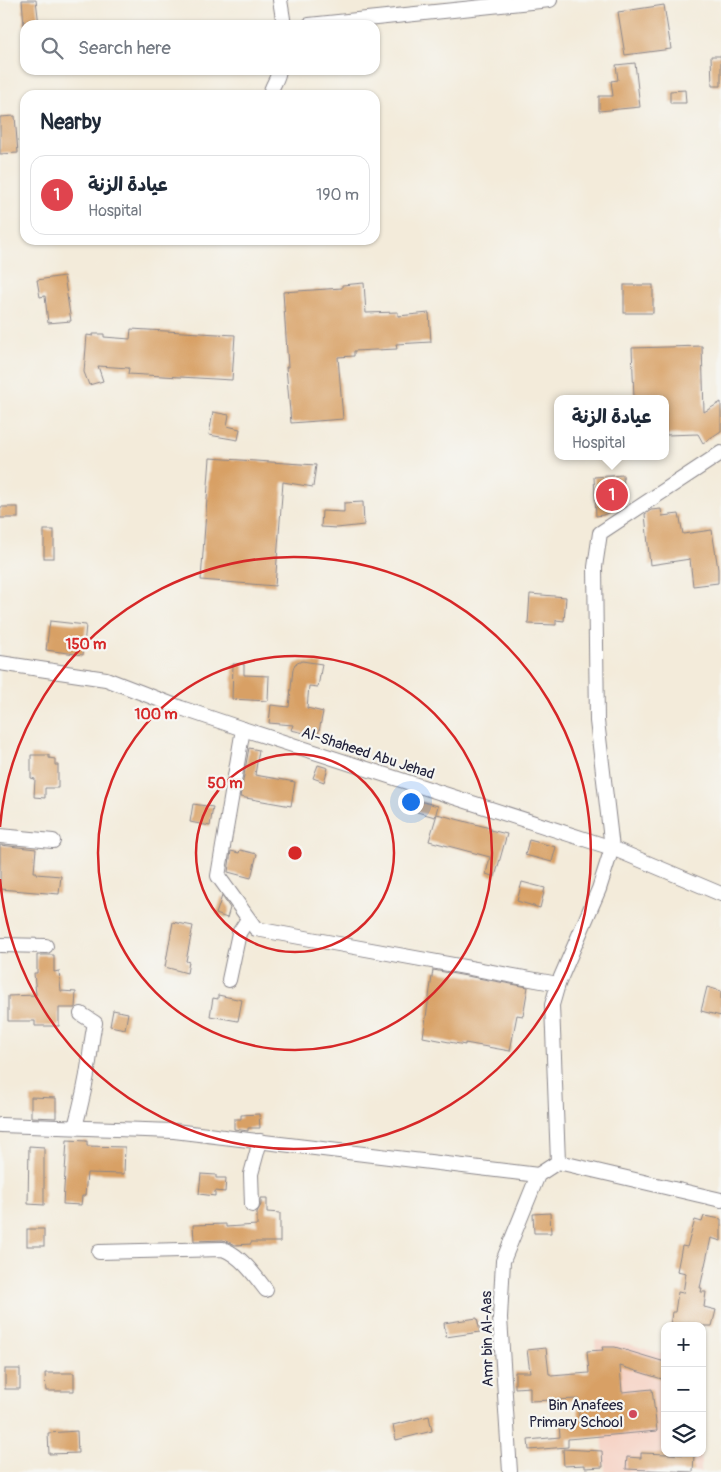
<!DOCTYPE html>
<html lang="en">
<head>
<meta charset="utf-8">
<style>
	:root { --surface:#fff; --page:#f6f6f7; --text:#1f2937; --muted:#747a83; --line:#e0e1e3; --accent:#d1495b }
	body { margin:0; font-family:Pangolin,"Playpen Sans Arabic",sans-serif; background:var(--page); color:var(--text) }
	.controls { position:absolute; right:15px; bottom:15px; display:grid; overflow:hidden; border-radius:10px; box-shadow:0 1px 4px #0004 }
	.controls button { width:45px; height:45px; display:grid; place-items:center; padding:0; border:0; border-bottom:1px solid var(--line); background:var(--surface); color:var(--text); font:25px sans-serif }
	.you { position:absolute; left:410px; top:801px; width:18px; height:18px; margin:-12px; border:4px solid #fff; border-radius:50%; background:#1a73e8; box-shadow:0 0 0 8px #1a73e833 }
	.badge { display:grid; place-items:center; width:32px; height:32px; border-radius:50%; background:var(--accent); color:#fff; font-size:16px; font-weight:700 }
	.pin { position:absolute; translate:-50% -50%; border:2px solid #fff; box-shadow:0 1px 5px #0006 }
	.popup { position:absolute; left:554px; top:395px; width:115px; height:65px; box-sizing:border-box; display:grid; place-content:center; border-radius:10px; background:var(--surface); filter:drop-shadow(0 1px 4px #0005); font-size:16px; white-space:nowrap; color:var(--muted) }
	.popup b { font-size:19px; color:var(--text) }
	.popup::after { content:''; position:absolute; left:50%; top:100%; margin-left:-10px; border:10px solid transparent; border-top-color:var(--surface) }
	.list { margin:0; padding:0; list-style:none }
	h2 { display:flex; justify-content:space-between; align-items:center; height:65px; margin:0; padding:0 20px; font-size:21px }
	h2 small { font-size:16px; font-weight:400; color:var(--muted) }
	.list li { display:grid; grid-template-columns:32px 1fr auto; gap:15px; align-items:center; box-sizing:border-box; height:80px; margin:0 10px 10px; padding:0 10px; border:1px solid var(--line); border-radius:15px }
	.list b { display:block; font-size:19px; white-space:nowrap }
	.list p { margin:0; font-size:16px; white-space:nowrap; color:var(--muted) }
	.list em { font-size:16px; font-style:normal; color:var(--muted) }
	.icon { flex:none; width:28px; height:28px; fill:none; stroke:currentColor; stroke-width:2; stroke-linecap:round; stroke-linejoin:round }
	.map { position:relative; flex:none; width:721px; height:1472px; overflow:hidden }
	.search { position:absolute; background:var(--surface); box-shadow:0 1px 4px #0004; left:20px; top:20px; width:360px; height:55px; display:flex; align-items:center; gap:12px; box-sizing:border-box; padding:0 18px; border-radius:15px; color:var(--muted); font-size:19px }
	.panel { position:absolute; background:var(--surface); box-shadow:0 1px 4px #0004; left:20px; top:90px; width:360px; height:155px; border-radius:15px }
	.map>svg:first-child { display:block }
</style>
</head>
<body>
<div class="map">
<svg width="721" height="1472" viewBox="0 0 721 1472">
	<rect width="100%" height="100%" fill="#f6f6f2"/>
	<filter id="ink" filterUnits="userSpaceOnUse"><feTurbulence type="fractalNoise" baseFrequency=".02" numOctaves="2"/><feDisplacementMap in="SourceGraphic" scale="10" xChannelSelector="R" yChannelSelector="G"/><feConvolveMatrix kernelMatrix="1 2 1 2 8 2 1 2 1" color-interpolation-filters="sRGB"/></filter>
	<filter id="wash" filterUnits="userSpaceOnUse"><feTurbulence type="fractalNoise" baseFrequency=".0096" numOctaves="4" result="noise"/><feDisplacementMap in="SourceGraphic" scale="20" xChannelSelector="R" yChannelSelector="G"/><feGaussianBlur stdDeviation="1.12" result="paint"/><feColorMatrix in="noise" values="0 0 0 0 0 0 0 0 0 0 0 0 0 0 0 0 0 1.4 0 .05"/><feComposite in="paint" operator="in"/></filter>
	<g filter="url(#wash)">
		<rect width="100%" height="100%" fill="#f3ebda"/>
		<polygon fill="#f6d2c4" points="595,1340 629,1344 665,1355 665,1453 701,1453 701,1472 605,1472"/>
		<g id="blocks">
			<g fill="#d8a065">
				<polygon points="22,0 36,0 39,25 24,25"/>
				<polygon points="664,5 671,49 625,55 618,12"/>
				<polygon points="711,56 721,56 721,86 712,86"/>
				<polygon points="635,63 640,107 599,111 599,96 613,96 611,81 618,80 616,65"/>
				<polygon points="685,90 686,103 670,103 670,91"/>
				<polygon points="15,116 18,153 0,154 0,117"/>
				<polygon points="64,276 71,321 48,323 45,296 40,297 37,280"/>
				<polygon points="364,283 366,313 398,312 398,316 429,313 431,342 396,344 397,349 354,351 354,356 338,357 343,419 291,423 286,367 288,367 283,292 342,288 342,285"/>
				<rect x="624" y="285" width="29" height="28"/>
				<polygon points="131,329 235,335 232,380 128,374 129,368 98,366 103,381 89,385 84,372 87,335 93,336 93,334 104,334 104,337 130,339"/>
				<polygon points="702,346 704,412 721,402 721,431 703,443 698,434 666,435 666,399 634,399 632,348"/>
				<polygon points="213,412 229,415 227,426 240,429 238,440 209,435"/>
				<polygon points="210,458 316,465 313,487 283,482 275,586 201,580"/>
				<polygon points="623,475 625,505 603,515 596,516 594,477"/>
				<polygon points="363,502 364,525 337,528 321,527 322,511 344,512 344,503"/>
				<rect x="0" y="507" width="18" height="11"/>
				<polygon points="661,509 662,516 679,514 683,534 712,530 718,569 718,583 693,586 690,559 650,565 645,514 651,510"/>
				<rect x="44" y="530" width="10" height="28"/>
				<polygon points="530,594 566,597 564,621 556,620 556,625 528,624"/>
				<polygon points="50,621 86,625 83,655 46,650"/>
				<polygon points="302,661 322,664 318,687 309,686 307,708 323,712 318,736 291,730 293,725 269,723 271,705 289,707 293,669 295,664"/>
				<polygon points="233,664 244,664 244,675 269,676 268,701 232,699"/>
				<polygon points="249,748 259,750 255,775 295,782 291,806 240,797"/>
				<polygon points="31,755 49,755 49,758 55,759 55,765 58,765 58,788 45,788 45,798 34,797 35,779 31,778"/>
				<polygon points="318,765 328,768 324,782 313,778"/>
				<polygon points="420,801 438,806 435,817 417,812"/>
				<polygon points="193,804 213,807 210,826 190,822"/>
				<polygon points="437,814 490,828 490,830 507,834 495,877 486,874 490,857 429,841"/>
				<polygon points="529,840 556,847 552,862 525,855"/>
				<polygon points="0,845 36,849 34,872 37,872 36,874 61,876 59,894 0,889"/>
				<polygon points="240,850 257,854 251,878 228,872 231,851 239,853"/>
				<polygon points="522,882 545,888 540,908 517,901"/>
				<polygon points="222,896 230,908 227,918 216,914"/>
				<polygon points="173,922 193,926 186,961 189,962 187,973 165,967"/>
				<polygon points="37,955 54,955 54,972 59,971 61,991 76,992 75,1008 59,1008 59,1026 35,1026 35,1021 8,1021 8,996 36,995 34,973 37,973"/>
				<polygon points="433,970 528,987 523,1016 517,1015 510,1051 465,1043 465,1045 423,1037"/>
				<polygon points="707,987 721,991 721,1016 701,1011"/>
				<polygon points="218,995 242,1000 238,1021 210,1016 213,998 218,999"/>
				<polygon points="113,1010 128,1013 125,1029 110,1026"/>
				<polygon points="31,1097 56,1098 56,1118 31,1117"/>
				<polygon points="259,1114 260,1128 248,1128 248,1131 234,1129 234,1119 241,1119 241,1115"/>
				<polygon points="67,1140 87,1141 87,1146 125,1147 124,1174 87,1173 85,1196 82,1196 81,1205 63,1204"/>
				<polygon points="29,1146 44,1147 44,1205 28,1204"/>
				<polygon points="201,1174 216,1175 216,1178 226,1178 225,1192 215,1191 215,1196 199,1194"/>
				<polygon points="261,1198 267,1198 267,1212 280,1213 280,1242 251,1242 251,1244 235,1245 223,1240 194,1241 193,1225 226,1224 226,1227 257,1225 257,1212 261,1205"/>
				<polygon points="550,1213 551,1233 534,1233 533,1214"/>
				<polygon points="704,1216 721,1219 721,1241 711,1238 700,1288 702,1288 701,1292 706,1292 704,1307 716,1310 712,1326 670,1326 672,1312 675,1312 678,1292 683,1293 686,1273 677,1271 682,1246 687,1247 695,1220 702,1222"/>
				<rect x="27" y="1229" width="17" height="17"/>
				<polygon points="477,1318 480,1332 446,1337 444,1323"/>
				<polygon points="602,1347 615,1347 665,1362 665,1380 620,1366 622,1392 652,1389 657,1431 568,1439 568,1447 529,1450 528,1440 560,1437 559,1423 579,1421 578,1399 530,1401 530,1387 515,1388 515,1372 530,1372 527,1350 546,1348 549,1374 551,1374 551,1376 589,1373 587,1351 603,1350"/>
				<rect x="5" y="1369" width="15" height="20"/>
				<polygon points="45,1373 74,1373 74,1391 46,1391"/>
				<polygon points="429,1416 432,1431 396,1440 393,1425"/>
				<polygon points="77,1431 78,1453 49,1454 48,1433"/>
				<polygon points="563,1449 602,1451 603,1467 585,1468 585,1465 564,1466"/>
				<polygon points="641,1453 694,1455 693,1472 626,1469 627,1457 641,1458"/>
			</g>
		</g>
	</g>
	<g filter="url(#ink)">
		<use href="#blocks" fill-opacity="0" stroke="#8a868a" stroke-width="1"/>
		<g fill="none" stroke-linecap="round" stroke-linejoin="round">
			<defs>
				<g id="street">
					<polyline points="280,0 284,25"/>
					<polyline points="309,25 550,0"/>
					<path d="M270,95C271,86 278,80 279,70"/>
					<polyline points="0,663 106,679 181,708 243,729 612,848 721,894"/>
					<polyline points="243,729 218,876 256,929 558,984"/>
					<polyline points="0,836 53,841"/>
					<polyline points="0,945 46,946"/>
					<polyline points="229,980 239,933 248,919"/>
					<polyline points="0,1125 174,1131 538,1175"/>
					<path d="M75,1127C81,1105 86,1084 89,1062C91,1048 92,1036 95,1023L81,1014"/>
					<polyline points="558,1162 552,1005 558,984 599,889 612,848 597,721 595,567 600,533 721,453"/>
					<polyline points="558,1162 721,1200"/>
					<polyline points="252,1205 251,1174 260,1141"/>
					<path d="M99,1252L223,1249C241,1256 254,1274 266,1290"/>
					<polyline points="510,1472 500,1318 503,1261 538,1175 558,1162"/>
				</g>
			</defs>
			<use href="#street" stroke="#8a868a" stroke-width="16"/>
			<use href="#street" stroke="#fff" stroke-width="14"/>
		</g>
	</g>
	<g fill="none" stroke="#d62828" stroke-width="2.5">
		<circle cx="295" cy="853" r="99"/>
		<circle cx="295" cy="853" r="197"/>
		<path d="M0 827A296 296 0 1 1 0 879"/>
	</g>
	<circle fill="#d1495b" stroke="#f6f6f2" stroke-width="2" cx="633" cy="1414" r="5"/>
	<g text-anchor="middle" stroke-width="4.5" stroke-linejoin="round" paint-order="stroke">
		<g font-size="15" fill="#22223b" stroke="#f6f6f2">
			<text transform="translate(368 753) rotate(18)" y="5">Al-Shaheed Abu Jehad</text>
			<text transform="translate(487 1339) rotate(-91)" y="5">Amr bin Al-Aas</text>
		</g>
		<g font-size="15" fill="#22223b" stroke="#f6f6f2" text-anchor="end">
			<text x="623" y="1410">Bin Anafees<tspan x="623" dy="17">Primary School</tspan></text>
		</g>
	</g>
	<circle cx="295" cy="853" r="8" fill="#d62828" stroke="#f6f6f2" stroke-width="2.5"/>
	<g font-size="15" text-anchor="middle" font-weight="bold" fill="#d62828" stroke="#f6f6f2" stroke-width="4.5" stroke-linejoin="round" paint-order="stroke">
		<text x="86" y="649">150 m</text>
		<text x="156" y="719">100 m</text>
		<text x="225" y="788">50 m</text>
	</g>
</svg>
<div class="controls">
<button>+</button>
<button>−</button>
<button><svg class="icon" aria-label="layers" viewBox="0 0 24 24"><path d="M12 4l9 5-9 5-9-5zM3 14l9 5 9-5"/></svg></button>
</div>
<div class="you"></div>
<div class="pin badge" style="left:612px;top:495px;background:#e0444e">1</div>
<div class="popup"><b>عيادة الزنة</b>Hospital</div>
<div class="search"><svg class="icon" aria-label="search" viewBox="0 0 24 24"><circle cx="10" cy="10" r="6"/><path d="M15 15l6 6"/></svg>Search here</div>
<section class="panel">
<h2>Nearby<small></small></h2>
<ul class="list">
<li><span class="badge" style="background:#e0444e">1</span><div><b>عيادة الزنة</b><p>Hospital</p></div><em>190 m</em></li>
</ul>
</section>
</div>
</body>
</html>
